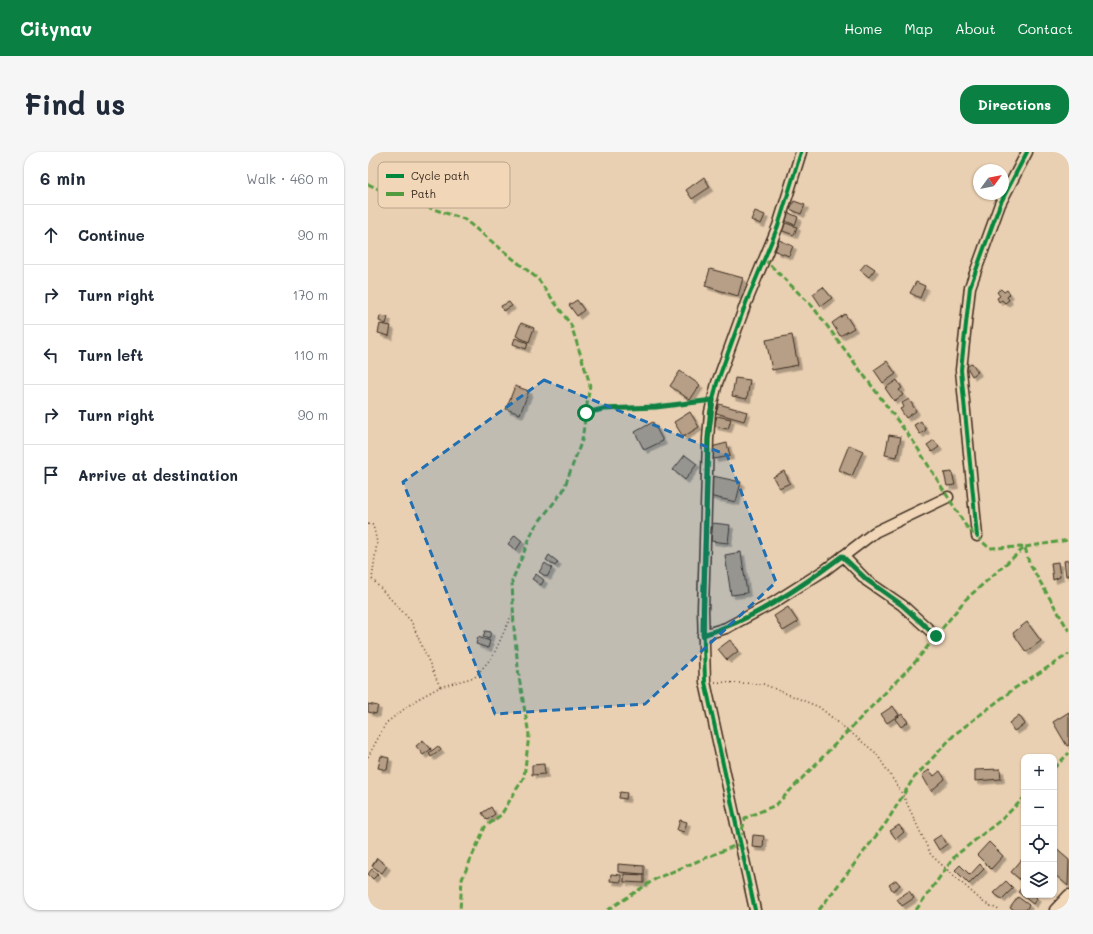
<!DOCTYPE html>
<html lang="en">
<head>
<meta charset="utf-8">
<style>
	:root { --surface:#fff; --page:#f6f6f7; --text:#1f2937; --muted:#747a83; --line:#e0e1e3; --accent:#0b8043 }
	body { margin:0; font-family:Mali,sans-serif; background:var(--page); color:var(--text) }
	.controls { position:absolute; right:12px; bottom:12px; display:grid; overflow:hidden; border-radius:8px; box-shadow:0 1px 3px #0004 }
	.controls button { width:36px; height:36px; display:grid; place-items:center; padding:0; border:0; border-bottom:1px solid var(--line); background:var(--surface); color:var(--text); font:20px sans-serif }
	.compass { position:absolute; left:605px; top:12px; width:36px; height:36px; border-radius:50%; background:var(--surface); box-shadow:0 1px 3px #0004; rotate:57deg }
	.stop { position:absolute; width:12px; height:12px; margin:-9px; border:3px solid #0b8043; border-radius:50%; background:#fff }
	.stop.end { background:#0b8043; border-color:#fff; box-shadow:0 1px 4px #0008 }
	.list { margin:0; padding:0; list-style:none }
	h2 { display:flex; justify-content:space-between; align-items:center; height:52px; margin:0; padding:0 16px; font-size:17px }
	h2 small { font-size:13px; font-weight:400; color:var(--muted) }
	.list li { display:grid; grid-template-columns:26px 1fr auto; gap:12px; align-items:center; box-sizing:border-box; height:60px; padding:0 16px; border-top:1px solid var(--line) }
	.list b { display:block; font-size:15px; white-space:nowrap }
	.list em { font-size:13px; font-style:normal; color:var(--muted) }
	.icon { flex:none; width:22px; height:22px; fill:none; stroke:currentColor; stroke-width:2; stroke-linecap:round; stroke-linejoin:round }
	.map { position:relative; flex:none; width:701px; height:758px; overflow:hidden; border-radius:16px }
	header { display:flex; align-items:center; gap:24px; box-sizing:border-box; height:56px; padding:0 20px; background:var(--accent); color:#fff }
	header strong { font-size:19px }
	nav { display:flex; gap:22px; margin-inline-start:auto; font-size:14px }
	.intro { display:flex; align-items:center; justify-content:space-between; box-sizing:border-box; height:96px; padding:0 24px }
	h1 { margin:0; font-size:28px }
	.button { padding:10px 18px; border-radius:16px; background:var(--accent); color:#fff; font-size:14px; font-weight:700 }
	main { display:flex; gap:24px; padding:0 24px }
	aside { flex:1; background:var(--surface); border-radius:16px; box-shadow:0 1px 3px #0004 }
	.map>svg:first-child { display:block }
</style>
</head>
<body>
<header>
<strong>Citynav</strong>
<nav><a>Home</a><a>Map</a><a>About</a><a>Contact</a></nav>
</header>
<div class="intro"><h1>Find us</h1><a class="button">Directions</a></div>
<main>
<aside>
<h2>6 min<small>Walk · 460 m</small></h2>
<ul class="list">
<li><svg class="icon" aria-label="ahead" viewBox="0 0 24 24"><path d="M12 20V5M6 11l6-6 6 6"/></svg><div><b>Continue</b></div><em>90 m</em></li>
<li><svg class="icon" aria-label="right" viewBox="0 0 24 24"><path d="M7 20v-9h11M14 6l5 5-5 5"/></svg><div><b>Turn right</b></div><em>170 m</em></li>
<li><svg class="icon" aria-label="left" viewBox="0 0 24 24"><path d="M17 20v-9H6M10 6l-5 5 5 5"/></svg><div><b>Turn left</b></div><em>110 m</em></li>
<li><svg class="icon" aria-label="right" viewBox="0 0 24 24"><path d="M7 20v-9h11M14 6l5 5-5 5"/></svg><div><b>Turn right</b></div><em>90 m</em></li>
<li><svg class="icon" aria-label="arrive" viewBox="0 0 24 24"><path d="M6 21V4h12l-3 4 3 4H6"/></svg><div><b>Arrive at destination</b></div></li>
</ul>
</aside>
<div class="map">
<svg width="701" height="758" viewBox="0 0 701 758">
	<defs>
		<filter id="shadow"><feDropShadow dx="3.5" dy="3.5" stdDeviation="0" flood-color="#0004"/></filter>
	</defs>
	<rect width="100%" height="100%" fill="#ead0b2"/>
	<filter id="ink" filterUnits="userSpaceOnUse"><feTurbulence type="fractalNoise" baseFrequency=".025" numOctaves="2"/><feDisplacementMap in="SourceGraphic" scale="8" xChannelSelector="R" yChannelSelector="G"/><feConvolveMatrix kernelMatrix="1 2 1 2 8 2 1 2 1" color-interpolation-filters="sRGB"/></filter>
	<g filter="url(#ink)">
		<g fill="#b69f86" stroke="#3b2a1e" filter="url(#shadow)">
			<polygon points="336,25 342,35 324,47 318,38"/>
			<polygon points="426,49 437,53 433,62 422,57"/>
			<polygon points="387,59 397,63 393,72 383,68"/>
			<polygon points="419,60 430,65 427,73 415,68"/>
			<polygon points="415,70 429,75 426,83 412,78"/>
			<polygon points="411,88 425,94 421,104 407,99"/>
			<polygon points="498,111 507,117 501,125 492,118"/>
			<polygon points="342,117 375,126 370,144 337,134"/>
			<polygon points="548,130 557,134 552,146 542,141"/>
			<polygon points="455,135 464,146 453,154 445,142"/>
			<polygon points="633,137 636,140 639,138 642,142 639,145 641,148 637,151 634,148 631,150 629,146 632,144 629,140"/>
			<polygon points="209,148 216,158 209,164 201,153"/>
			<polygon points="141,150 144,154 135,159 133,154"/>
			<polygon points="477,162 486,176 472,184 464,171"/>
			<polygon points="12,164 20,165 18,172 11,169"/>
			<polygon points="153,171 166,176 161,190 148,184"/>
			<polygon points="12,172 23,174 21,184 10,181"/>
			<polygon points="424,183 430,213 404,218 398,188"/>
			<polygon points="147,186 160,191 158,197 145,192"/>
			<polygon points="519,209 528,222 515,231 506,218"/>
			<polygon points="604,211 610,220 604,224 599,215"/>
			<polygon points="312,219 332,233 322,248 302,234"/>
			<polygon points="367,226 382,228 379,247 364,244"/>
			<polygon points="529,228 534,236 531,238 535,243 526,249 517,236"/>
			<polygon points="147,234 161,239 152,262 138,257"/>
			<polygon points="541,247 548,259 538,266 532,257 536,255 534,251"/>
			<polygon points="351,252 379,260 376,269 348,261"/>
			<polygon points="322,260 331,275 315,285 306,270"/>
			<polygon points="349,264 363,267 360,277 346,274"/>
			<polygon points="553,269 558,278 552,282 546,273"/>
			<polygon points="285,270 295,289 276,298 267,280"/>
			<polygon points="521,283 533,285 529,305 517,303"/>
			<polygon points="566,288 571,295 564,300 559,293"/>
			<polygon points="359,291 362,304 346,307 343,295"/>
			<polygon points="481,293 495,299 484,324 471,318"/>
			<polygon points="317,303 329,312 317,328 305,318"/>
			<polygon points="416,319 422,331 411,336 405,325"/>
			<polygon points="584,320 587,333 579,334 576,321"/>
			<polygon points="345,324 373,330 368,350 341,344"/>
			<polygon points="345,371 362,373 360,391 343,389"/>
			<polygon points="147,383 154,389 148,398 140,392"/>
			<polygon points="373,400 379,441 363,443 357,403"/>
			<polygon points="181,403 190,410 187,414 178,408"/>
			<polygon points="701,408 701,424 698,424 696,409"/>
			<polygon points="690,410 692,425 685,428 683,411"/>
			<polygon points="177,411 184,416 179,425 171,420"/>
			<polygon points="168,422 176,428 173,433 164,427"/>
			<polygon points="420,455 430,470 415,479 406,464"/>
			<polygon points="659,470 673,489 658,500 645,481"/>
			<polygon points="117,479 123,480 121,487 115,485"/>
			<polygon points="110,485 122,489 120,496 108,492"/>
			<polygon points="362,488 370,499 359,508 350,497"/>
			<polygon points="0,552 10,554 8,562 0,560"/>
			<polygon points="525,554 531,563 519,571 513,562"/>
			<polygon points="701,560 701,593 699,594 685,570"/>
			<polygon points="534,562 540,570 533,575 527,567"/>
			<polygon points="651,563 657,572 646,579 641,571"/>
			<polygon points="55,588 63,597 55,603 48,594"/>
			<polygon points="70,594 73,598 63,605 61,601"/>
			<polygon points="13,604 21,606 19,618 10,616"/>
			<polygon points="176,612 177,622 164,623 164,613"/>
			<polygon points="632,617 633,627 607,629 607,618"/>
			<polygon points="561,618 566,624 572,619 577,627 563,639 554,623"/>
			<polygon points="252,640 259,641 258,647 251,646"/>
			<polygon points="123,655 127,662 119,668 114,661"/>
			<polygon points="312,668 319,670 316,680 309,678"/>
			<polygon points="531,673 536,680 528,687 522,679"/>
			<polygon points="385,683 396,684 395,696 384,695"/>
			<polygon points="573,683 579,692 571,698 565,688"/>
			<polygon points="621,690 635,704 623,717 609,703"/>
			<polygon points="686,695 701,708 700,734 686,722"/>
			<polygon points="656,705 656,731 643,720"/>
			<polygon points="9,706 19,714 14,721 4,714"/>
			<polygon points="250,712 276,714 276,722 250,720"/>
			<polygon points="612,712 616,717 601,732 587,718 592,713 602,723"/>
			<polygon points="4,717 10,722 5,727 0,722"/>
			<polygon points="243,722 253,723 253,730 242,729"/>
			<polygon points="256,722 276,723 276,731 256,730"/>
			<polygon points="528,728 532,733 525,739 521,733"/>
			<polygon points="638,729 645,736 634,747 625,741"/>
			<polygon points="655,734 656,743 666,743 669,746 665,752 650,740"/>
			<polygon points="541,739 546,746 534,754 529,747"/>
			<polygon points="650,745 661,753 658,758 645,758 642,756"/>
		</g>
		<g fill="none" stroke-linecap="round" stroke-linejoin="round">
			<defs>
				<g id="minor">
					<polyline points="609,384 593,218 602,135 632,52 659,0"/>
					<polyline points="475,404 499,429 534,453 568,484"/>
					<polyline points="335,483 358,476 405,451 457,418 507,380 580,345"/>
					<polyline points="387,758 337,530 335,458 340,287 342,260 349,231 378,151 410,74 433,0"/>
					<polyline points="687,758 701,743"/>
				</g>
			</defs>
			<use href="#minor" stroke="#3b2a1e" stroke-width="13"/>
			<g stroke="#3b2a1e" stroke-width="1.5" stroke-dasharray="1 3" stroke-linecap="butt">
				<polyline points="218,261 235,257 288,255 335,249"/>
				<polyline points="0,372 5,373 9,390 4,427 43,469 72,535"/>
				<polyline points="347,530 395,532 451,555 508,601 535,643 563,703 615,750 631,758"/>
				<polyline points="0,605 18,571 48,548 72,535 107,525 125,504 145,460"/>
			</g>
			<use href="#minor" stroke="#f1d7b8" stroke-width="10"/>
			<g stroke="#529c3f" stroke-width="3" stroke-dasharray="6 3" stroke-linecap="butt">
				<polyline points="0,32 28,45 96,67 170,127 203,173 222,232 214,288 195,339 166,376 144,429 146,476 151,525 161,583 156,625 133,663 117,675 94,727 92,758"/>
				<polyline points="396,107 445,155 547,292 598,374 621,396 657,395 661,411 701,479"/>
				<polyline points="686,616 701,601"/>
				<polyline points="240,758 289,726 371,692 377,666 408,653 548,509 597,448 657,395 701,388"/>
				<polyline points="451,758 518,671 545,627 587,582 647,536 701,502"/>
				<polyline points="548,758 587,704 634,667 656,646"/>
			</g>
			<defs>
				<g id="cycleway">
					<polyline points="609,384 593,218 602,135 632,52 659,0"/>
					<polyline points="387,758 337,530 335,458 340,287 342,260 349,231 378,151 410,74 433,0"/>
				</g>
			</defs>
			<use href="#cycleway" stroke="#f1d7b8" stroke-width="6"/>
			<use href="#cycleway" stroke="#00873e" stroke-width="4"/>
		</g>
	</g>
	<g fill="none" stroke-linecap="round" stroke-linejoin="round" filter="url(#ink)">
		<path stroke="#0b8043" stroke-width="5" d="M218,261L235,257L288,255L345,248L340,287L335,483C386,467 432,436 474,404L499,428L534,453L568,484"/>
	</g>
	<path fill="#1f6fb2" fill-opacity="0.2" stroke="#1f6fb2" stroke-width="3" stroke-dasharray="8 5" stroke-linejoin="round" d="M176,228L359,303L408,430L277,552L127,562L35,330Z"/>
	<rect x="10" y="10" width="132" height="46" rx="6" fill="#f1d7b8" stroke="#baa38a" stroke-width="1"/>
	<rect x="18" y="22" width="18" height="4" fill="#00873e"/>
	<rect x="18" y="40" width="18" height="4" fill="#529c3f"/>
	<g font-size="11" fill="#3b2a1e">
		<text x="43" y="28">Cycle path</text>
		<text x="43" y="46">Path</text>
	</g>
</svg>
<div class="controls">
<button>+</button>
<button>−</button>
<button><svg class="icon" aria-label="locate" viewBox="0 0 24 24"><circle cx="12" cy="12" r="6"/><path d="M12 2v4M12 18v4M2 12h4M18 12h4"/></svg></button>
<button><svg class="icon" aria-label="layers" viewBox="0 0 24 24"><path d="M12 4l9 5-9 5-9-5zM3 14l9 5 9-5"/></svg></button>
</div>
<svg class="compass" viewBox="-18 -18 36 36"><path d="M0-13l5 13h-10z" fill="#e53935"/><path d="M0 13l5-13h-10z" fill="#747a83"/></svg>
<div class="stop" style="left:218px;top:261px"></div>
<div class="stop end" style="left:568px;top:484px"></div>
</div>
</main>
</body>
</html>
